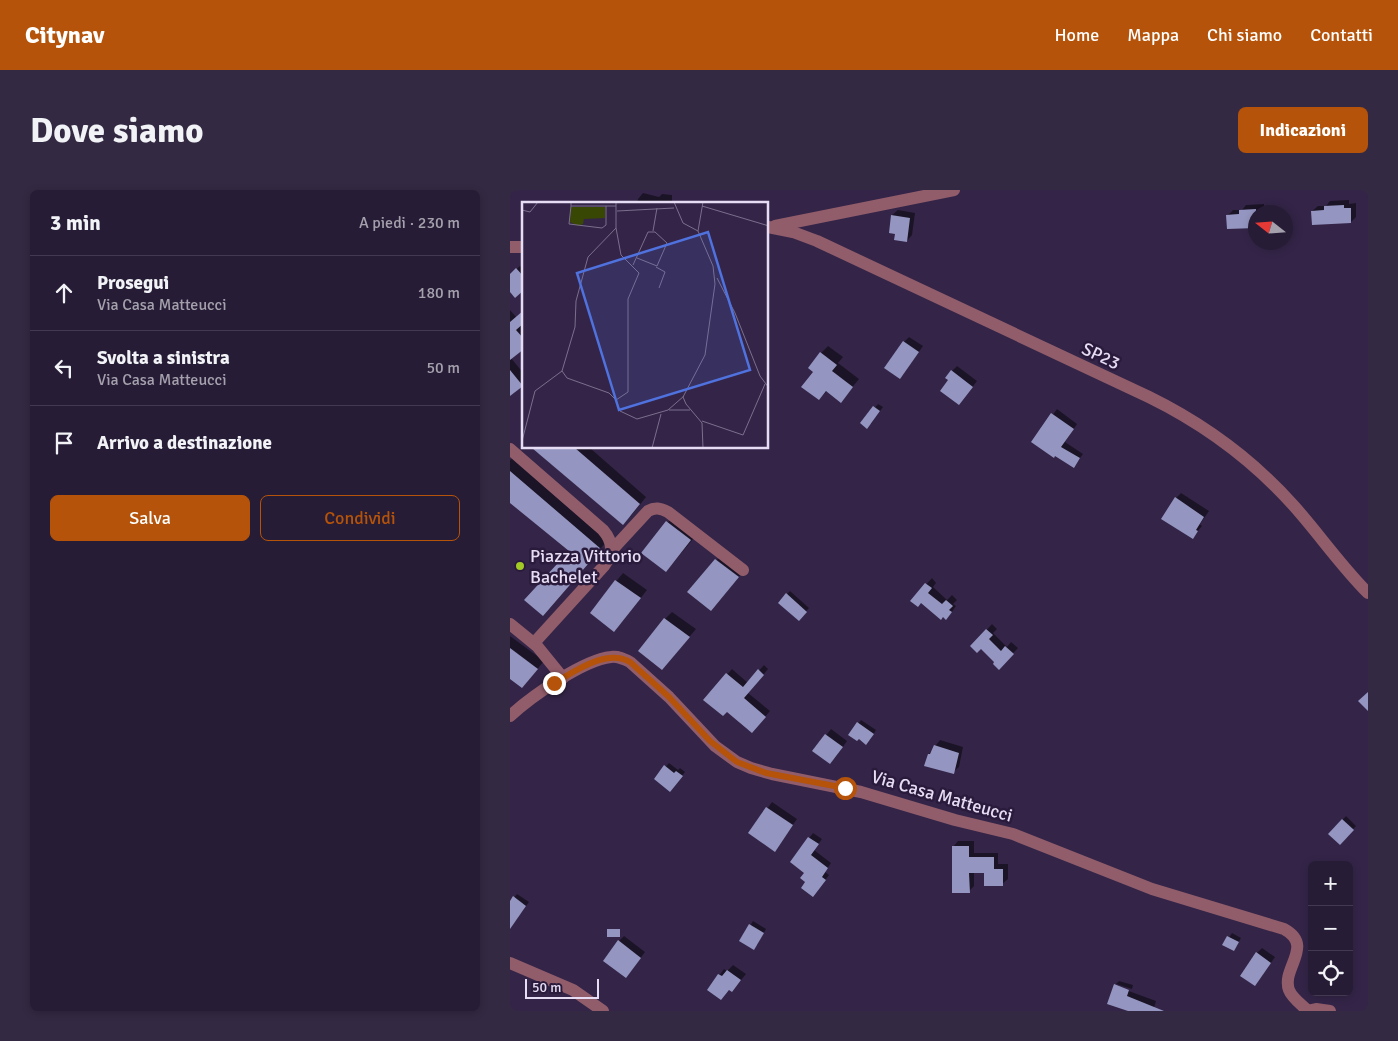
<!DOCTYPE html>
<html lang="it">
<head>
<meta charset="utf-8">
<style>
	:root { --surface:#271c36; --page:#332942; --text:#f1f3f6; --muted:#a4a1ad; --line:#433a51; --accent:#b45309 }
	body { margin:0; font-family:Signika,sans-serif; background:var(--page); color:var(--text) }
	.controls { position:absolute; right:15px; bottom:15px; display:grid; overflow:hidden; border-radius:8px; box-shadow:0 2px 8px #0003 }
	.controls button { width:45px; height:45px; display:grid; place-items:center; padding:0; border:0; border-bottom:1px solid var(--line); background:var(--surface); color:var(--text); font:25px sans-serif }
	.compass { position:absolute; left:738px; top:15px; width:45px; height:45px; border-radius:50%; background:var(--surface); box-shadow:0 2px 8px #0003; rotate:287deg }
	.scale { position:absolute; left:15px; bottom:12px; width:74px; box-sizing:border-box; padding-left:5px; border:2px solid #e6ddf4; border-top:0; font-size:14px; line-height:18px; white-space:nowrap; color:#e6ddf4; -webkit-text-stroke:4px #2a1b3d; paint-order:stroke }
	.stop { position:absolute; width:15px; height:15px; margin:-11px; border:4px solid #b45309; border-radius:50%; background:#fff }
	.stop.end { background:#b45309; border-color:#fff; box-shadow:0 1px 5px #0008 }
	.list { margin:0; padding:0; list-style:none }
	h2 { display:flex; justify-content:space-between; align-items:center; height:65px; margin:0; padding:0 20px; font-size:21px }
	h2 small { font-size:16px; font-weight:400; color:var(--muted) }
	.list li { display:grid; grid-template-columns:32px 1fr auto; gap:15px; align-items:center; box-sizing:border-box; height:75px; padding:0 20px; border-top:1px solid var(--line) }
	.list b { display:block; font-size:19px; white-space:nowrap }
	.list p { margin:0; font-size:16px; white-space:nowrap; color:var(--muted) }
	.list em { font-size:16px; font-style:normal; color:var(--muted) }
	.actions { display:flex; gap:10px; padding:15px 20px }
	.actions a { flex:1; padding:11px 0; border:1px solid var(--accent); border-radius:8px; text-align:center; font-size:18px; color:var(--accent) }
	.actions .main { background:var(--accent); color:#fff }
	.icon { flex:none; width:28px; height:28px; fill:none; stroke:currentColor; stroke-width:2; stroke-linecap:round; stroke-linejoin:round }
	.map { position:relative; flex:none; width:858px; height:821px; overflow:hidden; border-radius:8px }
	header { display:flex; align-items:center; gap:30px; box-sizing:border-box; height:70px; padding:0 25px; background:var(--accent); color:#fff }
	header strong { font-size:24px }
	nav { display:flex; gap:28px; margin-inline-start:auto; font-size:18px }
	.intro { display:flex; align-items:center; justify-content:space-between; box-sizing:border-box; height:120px; padding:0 30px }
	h1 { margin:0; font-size:35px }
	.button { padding:12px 22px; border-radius:8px; background:var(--accent); color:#fff; font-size:18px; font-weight:700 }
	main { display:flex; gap:30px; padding:0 30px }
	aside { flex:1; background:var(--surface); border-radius:8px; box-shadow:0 2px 8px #0003 }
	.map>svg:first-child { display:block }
</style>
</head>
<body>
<header>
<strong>Citynav</strong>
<nav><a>Home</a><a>Mappa</a><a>Chi siamo</a><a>Contatti</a></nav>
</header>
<div class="intro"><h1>Dove siamo</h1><a class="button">Indicazioni</a></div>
<main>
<aside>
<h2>3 min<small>A piedi · 230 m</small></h2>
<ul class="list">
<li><svg class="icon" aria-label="ahead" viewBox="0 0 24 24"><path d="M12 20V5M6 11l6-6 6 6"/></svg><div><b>Prosegui</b><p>Via Casa Matteucci</p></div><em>180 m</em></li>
<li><svg class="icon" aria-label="left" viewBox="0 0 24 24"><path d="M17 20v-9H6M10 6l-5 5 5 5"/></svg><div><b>Svolta a sinistra</b><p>Via Casa Matteucci</p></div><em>50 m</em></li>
<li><svg class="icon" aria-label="arrive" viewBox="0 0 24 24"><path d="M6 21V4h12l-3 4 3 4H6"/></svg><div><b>Arrivo a destinazione</b></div></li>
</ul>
<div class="actions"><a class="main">Salva</a><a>Condividi</a></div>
</aside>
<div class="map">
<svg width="858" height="821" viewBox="0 0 858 821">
	<rect width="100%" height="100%" fill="#342548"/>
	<g fill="#0007">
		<polygon points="133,3 149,7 152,4 162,5 162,14 127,14 128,9"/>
		<polygon points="839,10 839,14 846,13 846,27 841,32 802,21 808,16 816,16 820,11"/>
		<polygon points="754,14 754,18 761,17 761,22 718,25 723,20 732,20 736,15"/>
		<polygon points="388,20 405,23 402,45 397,51 386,43 382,25"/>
		<polygon points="10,76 14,80 14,98 0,100 0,85"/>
		<polygon points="0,120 14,136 14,157 1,168 14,184 14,193 0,205"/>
		<polygon points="399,147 413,156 390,188 394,152"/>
		<polygon points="318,156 333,167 328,173 349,189 331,211 317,201 309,209 304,181 311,163"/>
		<polygon points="447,176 467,191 454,208 439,190 442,181"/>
		<polygon points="368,214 373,217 361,234 352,233"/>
		<polygon points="547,219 567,234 555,252 573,264 564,276 523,252"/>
		<polygon points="27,258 80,258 136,307 120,327 26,259"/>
		<polygon points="2,269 97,351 40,418 60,360 0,312 0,270"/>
		<polygon points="671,303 699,321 690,334 692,336 682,348 666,308"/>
		<polygon points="164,325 188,343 163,373 133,363"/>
		<polygon points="213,363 235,379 208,412 179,402"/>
		<polygon points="113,383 137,400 111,433 81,422"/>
		<polygon points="422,388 426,393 423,397 437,410 442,405 447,410 443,414 446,416 441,423 411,412 402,410"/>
		<polygon points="280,401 299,418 289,429 277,404"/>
		<polygon points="162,422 186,439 152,479 155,429"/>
		<polygon points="482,434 487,439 483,443 497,457 501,452 508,458 489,478 486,472 471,457 462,456"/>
		<polygon points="0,446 34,471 19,489 0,488"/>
		<polygon points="254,475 258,479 238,503 260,521 247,536 195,510 222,479 238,493"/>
		<polygon points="351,530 366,540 360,550 340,544"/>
		<polygon points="321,539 337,551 325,568 304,561"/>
		<polygon points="430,550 453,557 449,577 443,582 419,564"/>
		<polygon points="159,573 168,580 170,578 175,582 163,597 145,589"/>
		<polygon points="262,612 287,629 265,660 240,643"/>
		<polygon points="836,626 846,636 830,653 820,643"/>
		<polygon points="303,643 312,649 304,660 321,673 315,682 319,685 307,701 297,692 296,682 281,672"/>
		<polygon points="448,651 464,651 464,663 488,663 488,674 498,674 498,689 492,694 476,682 464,682 464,696 459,701 443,657"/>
		<polygon points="7,704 19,712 5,731 0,732 0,713"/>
		<polygon points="243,731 256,739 247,755 231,750"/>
		<polygon points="722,743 731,748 724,760 714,755"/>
		<polygon points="114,746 135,762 121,781 109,751"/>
		<polygon points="752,758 765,767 745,795 747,763"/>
		<polygon points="223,775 236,784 227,795 222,800 220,799 211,809 199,799 214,779 217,781"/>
		<polygon points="609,791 623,795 622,799 606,794"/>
		<polygon points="605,794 605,796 646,811 643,821 620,821 599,813"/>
	</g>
	<g fill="#9496c1">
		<polygon points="834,15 834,18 841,18 841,33 802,35 801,21 814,20 814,16"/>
		<polygon points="746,19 746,38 717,39 716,25 729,24 729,20"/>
		<polygon points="381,25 400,28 397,52 384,50 385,44 379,43"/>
		<polygon points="6,78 14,87 14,100 5,108 0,102 0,84"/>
		<polygon points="14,120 14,133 6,140 14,149 14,159 0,170 0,132"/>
		<polygon points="393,151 409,162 390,189 374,178"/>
		<polygon points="310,162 327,175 322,181 343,197 331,213 316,201 309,210 291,197 303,182 298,178"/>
		<polygon points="0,180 13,196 0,206"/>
		<polygon points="441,180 463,197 449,215 430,201 438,190 435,188"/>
		<polygon points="363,216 370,221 357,239 350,233"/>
		<polygon points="541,223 564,239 551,257 570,268 564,278 545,266 544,268 521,252"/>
		<polygon points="22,258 65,258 130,314 113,335"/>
		<polygon points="0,281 91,359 33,426 14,410 59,361 0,313"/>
		<polygon points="665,307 694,327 686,340 688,341 683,349 651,329"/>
		<polygon points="156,331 181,350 156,382 131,363"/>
		<polygon points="205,369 229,387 201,421 177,402"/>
		<polygon points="105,390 131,408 104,442 80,423"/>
		<polygon points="415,393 422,398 418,403 432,414 436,410 443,416 439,420 442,422 436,430 433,427 431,430 411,413 408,417 400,411"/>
		<polygon points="276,403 297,422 289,431 268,413"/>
		<polygon points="154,428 180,447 152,480 128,461"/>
		<polygon points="476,439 483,445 479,449 491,461 495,456 504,464 489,480 483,474 484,472 471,459 467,463 460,456"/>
		<polygon points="0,458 28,479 12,498 0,489"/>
		<polygon points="248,479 254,485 234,508 256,527 242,543 217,522 213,526 193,510 216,483 233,497"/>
		<polygon points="858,502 858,521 848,511"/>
		<polygon points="347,532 364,544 356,555 349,549 347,551 338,545"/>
		<polygon points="315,544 333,557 320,574 302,561"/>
		<polygon points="424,555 449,563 444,584 414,576 418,564 420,564"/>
		<polygon points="154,575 164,583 166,581 173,586 160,602 144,589"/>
		<polygon points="256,617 283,635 265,662 238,643"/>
		<polygon points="832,629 844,640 830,655 818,644"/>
		<polygon points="298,647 309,654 301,665 318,678 312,687 316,690 303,707 291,698 295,692 290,688 294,683 280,672"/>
		<polygon points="442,656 459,656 459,667 484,667 484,679 493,679 493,696 474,696 474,683 459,683 460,703 442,703"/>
		<polygon points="3,706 16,716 0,739 0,711"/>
		<polygon points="239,734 254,743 244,760 229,751"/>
		<rect x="97" y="739" width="13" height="8"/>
		<polygon points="717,746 729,752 724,761 712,755"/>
		<polygon points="108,750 131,768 116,788 93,771"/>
		<polygon points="746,762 761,773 745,796 730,786"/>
		<polygon points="217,780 231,790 222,802 219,800 211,810 197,800 208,784 212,786"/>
		<polygon points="604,794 619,800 617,806 654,821 618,821 597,814"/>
	</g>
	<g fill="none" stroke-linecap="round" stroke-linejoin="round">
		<g stroke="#925d6b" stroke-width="12">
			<polyline points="265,36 444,0"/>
			<path d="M258,37L283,42L307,51L639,207C694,234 743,270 784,316C809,344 831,376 858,403"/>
			<polyline points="0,57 14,57"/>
			<path d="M0,259L93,340C104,353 103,363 94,376L24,453"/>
			<path d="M102,360L138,321C145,317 150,318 158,322L233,380"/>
			<polyline points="0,434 27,456 53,488"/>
			<path d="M0,526C22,506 73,470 101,467C108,466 114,469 120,472L159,507L205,556L227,572L241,578L262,584L351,602L445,630L503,644L642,699L774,739C805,756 771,778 779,800C782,808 792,815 798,821"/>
			<polyline points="0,773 63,800 93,821"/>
			<polyline points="797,821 806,819 820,821"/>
		</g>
	</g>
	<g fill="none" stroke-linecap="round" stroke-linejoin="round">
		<path stroke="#b45309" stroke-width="6" d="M44,493C64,482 97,458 120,472L159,507L200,551L227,572L256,583L335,598"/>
	</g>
	<circle fill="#a3c926" stroke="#2a1b3d" stroke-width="2" cx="10" cy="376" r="5"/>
	<g text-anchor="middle" stroke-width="5" stroke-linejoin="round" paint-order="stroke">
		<g font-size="18" fill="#e6ddf4" stroke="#2a1b3d">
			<text transform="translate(591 166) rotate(25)" y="6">SP23</text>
			<text transform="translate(432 606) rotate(16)" y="6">Via Casa Matteucci</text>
		</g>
		<g font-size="18" fill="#e6ddf4" stroke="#2a1b3d" text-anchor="start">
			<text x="20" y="372">Piazza Vittorio<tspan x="20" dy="21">Bachelet</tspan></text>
		</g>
	</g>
	<g transform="translate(12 12)">
		<rect width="246" height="246" fill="#342548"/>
		<path d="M49,5H83V16L62,17L61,22L56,24L48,20Z" fill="#384703"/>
		<path fill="none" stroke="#7b6f8d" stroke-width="1" d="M49,0V4H94M152,0L161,21L176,29M49,4L47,22L80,26L84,23V4M180,4L247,24M0,8L8,10L16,0M95,9L152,6M94,26L99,53L117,71L106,97V190L94,198M131,29L135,6M111,63L126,30H133L145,41L135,64L115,56M134,65L143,70L137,86M195,76L213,111L238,174L247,186M40,169L45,176L87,191L94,198L98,209L115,217L146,208L162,194M147,208H168M180,219L221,233L243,182M0,239L13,189L40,169L53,125L54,99L66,55L94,26V0M130,246L139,212M181,246L180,221L164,202L161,195L183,153L193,82L191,64L176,29L181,0"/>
		<path fill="#4f72df" fill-opacity="0.15" stroke="#4f72df" stroke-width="2.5" d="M186,30L228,168L97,208L55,71Z"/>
		<rect width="246" height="246" fill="none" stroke="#e6ddf4" stroke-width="2.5"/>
	</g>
</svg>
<div class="controls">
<button>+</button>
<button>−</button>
<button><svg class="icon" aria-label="locate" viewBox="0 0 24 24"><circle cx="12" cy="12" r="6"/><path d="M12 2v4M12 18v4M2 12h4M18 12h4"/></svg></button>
</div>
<svg class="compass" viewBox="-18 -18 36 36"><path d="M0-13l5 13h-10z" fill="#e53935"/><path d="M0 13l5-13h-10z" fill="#a4a1ad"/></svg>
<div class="scale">50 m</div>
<div class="stop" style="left:335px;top:598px"></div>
<div class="stop end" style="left:44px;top:493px"></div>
</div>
</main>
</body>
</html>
